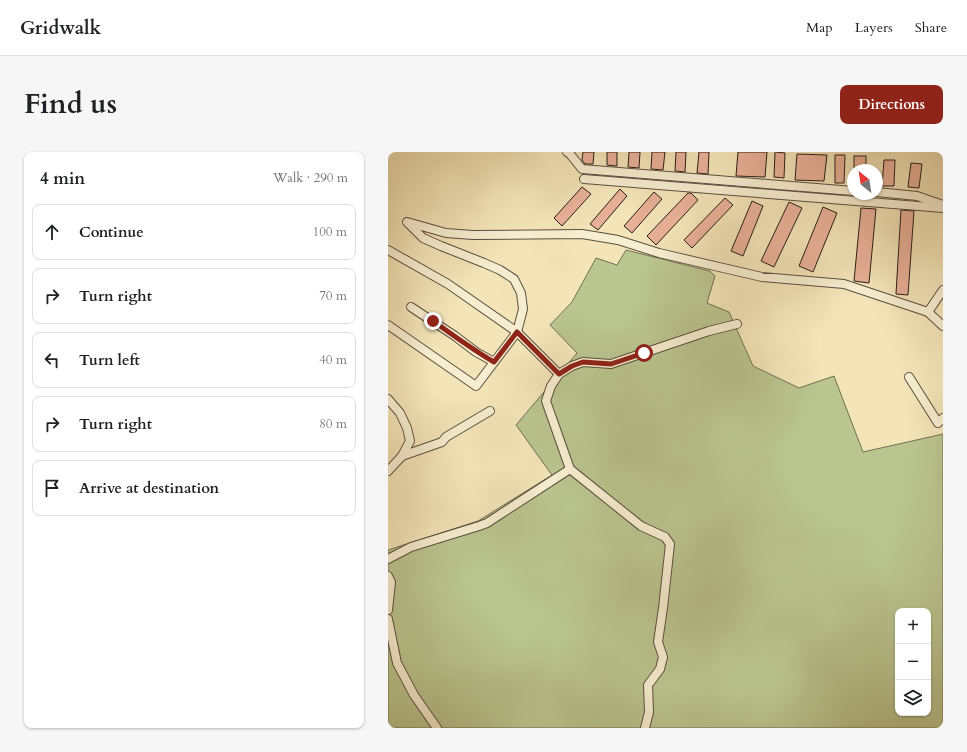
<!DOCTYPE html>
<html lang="en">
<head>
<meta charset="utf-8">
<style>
	:root { --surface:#fff; --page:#f6f6f6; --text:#202124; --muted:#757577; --line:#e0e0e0; --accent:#8f2418 }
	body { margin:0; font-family:Cardo,serif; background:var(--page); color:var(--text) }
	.controls { position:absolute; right:12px; bottom:12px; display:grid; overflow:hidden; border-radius:8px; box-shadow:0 1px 3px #0004 }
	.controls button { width:36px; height:36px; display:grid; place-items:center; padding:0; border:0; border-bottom:1px solid var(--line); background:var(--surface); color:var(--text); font:20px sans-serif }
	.compass { position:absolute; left:459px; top:12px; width:36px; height:36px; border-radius:50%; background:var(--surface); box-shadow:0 1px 3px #0004; rotate:330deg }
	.stop { position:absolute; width:12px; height:12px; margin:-9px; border:3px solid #8f2418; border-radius:50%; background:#fff }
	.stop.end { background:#8f2418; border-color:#fff; box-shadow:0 1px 4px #0008 }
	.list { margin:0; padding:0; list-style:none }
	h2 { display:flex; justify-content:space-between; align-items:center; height:52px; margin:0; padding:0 16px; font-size:17px }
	h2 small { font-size:13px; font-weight:400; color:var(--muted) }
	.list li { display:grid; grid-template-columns:26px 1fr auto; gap:12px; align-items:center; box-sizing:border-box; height:56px; margin:0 8px 8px; padding:0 8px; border:1px solid var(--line); border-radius:8px }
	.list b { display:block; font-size:15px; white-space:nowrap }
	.list em { font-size:13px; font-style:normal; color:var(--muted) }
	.icon { flex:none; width:22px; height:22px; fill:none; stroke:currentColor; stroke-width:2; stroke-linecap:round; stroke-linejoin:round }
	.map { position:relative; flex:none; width:555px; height:576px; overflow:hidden; border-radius:8px }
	header { display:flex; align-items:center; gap:24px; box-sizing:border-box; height:56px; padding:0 20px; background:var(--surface); border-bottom:1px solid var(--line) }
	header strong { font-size:19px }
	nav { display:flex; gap:22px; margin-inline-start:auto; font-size:14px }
	.intro { display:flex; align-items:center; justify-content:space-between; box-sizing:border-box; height:96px; padding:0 24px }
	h1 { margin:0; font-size:28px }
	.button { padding:10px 18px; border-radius:8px; background:var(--accent); color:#fff; font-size:14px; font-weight:700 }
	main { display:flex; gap:24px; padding:0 24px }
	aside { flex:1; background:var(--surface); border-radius:8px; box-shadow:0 1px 3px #0004 }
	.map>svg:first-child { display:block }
</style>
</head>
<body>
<header>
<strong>Gridwalk</strong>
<nav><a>Map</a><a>Layers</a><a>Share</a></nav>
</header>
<div class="intro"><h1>Find us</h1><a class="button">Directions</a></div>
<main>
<aside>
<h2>4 min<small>Walk · 290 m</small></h2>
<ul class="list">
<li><svg class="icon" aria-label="ahead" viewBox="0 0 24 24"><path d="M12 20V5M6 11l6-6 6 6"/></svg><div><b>Continue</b></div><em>100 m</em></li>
<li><svg class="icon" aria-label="right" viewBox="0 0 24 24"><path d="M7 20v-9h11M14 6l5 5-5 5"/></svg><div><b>Turn right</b></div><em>70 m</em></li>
<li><svg class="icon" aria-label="left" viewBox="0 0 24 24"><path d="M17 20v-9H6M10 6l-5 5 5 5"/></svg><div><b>Turn left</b></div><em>40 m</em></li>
<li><svg class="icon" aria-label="right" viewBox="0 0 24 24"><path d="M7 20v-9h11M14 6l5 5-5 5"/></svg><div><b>Turn right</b></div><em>80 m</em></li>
<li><svg class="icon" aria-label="arrive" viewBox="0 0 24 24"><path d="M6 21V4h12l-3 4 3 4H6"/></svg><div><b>Arrive at destination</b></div></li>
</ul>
</aside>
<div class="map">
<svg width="555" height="576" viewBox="0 0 555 576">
	<rect width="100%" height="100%" fill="#f3e5b8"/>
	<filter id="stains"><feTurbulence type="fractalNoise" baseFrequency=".005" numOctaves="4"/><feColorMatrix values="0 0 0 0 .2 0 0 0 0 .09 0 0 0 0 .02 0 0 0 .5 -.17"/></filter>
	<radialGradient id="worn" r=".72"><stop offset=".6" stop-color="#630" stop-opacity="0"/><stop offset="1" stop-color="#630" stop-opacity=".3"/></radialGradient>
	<path fill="#bac58f" stroke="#717153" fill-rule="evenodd" d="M238,98L322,119L327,124L319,151L341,160L365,214L411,236L446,224L475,300L555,282V576H0V398L90,369L164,323L128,273L189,201L162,173L184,150L208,106L229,113ZM510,459H540V561H510Z"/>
	<g fill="#e9b098" stroke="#281d17">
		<polygon points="195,0 206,0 205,12 197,12 194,8"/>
		<polygon points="219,0 229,0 229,14 219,13"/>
		<polygon points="241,0 252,0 251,16 240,15"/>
		<polygon points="264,0 277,0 275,18 263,17"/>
		<polygon points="288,0 298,0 297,20 287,19"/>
		<polygon points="311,0 321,0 320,22 309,21"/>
		<polygon points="350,0 379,0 377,25 348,24"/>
		<polygon points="387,0 397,1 396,26 386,25"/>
		<polygon points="409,2 439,3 436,29 407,28"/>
		<polygon points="447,3 457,3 456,31 447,31"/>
		<rect x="466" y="4" width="12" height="14"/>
		<polygon points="496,8 507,8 506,34 494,34"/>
		<polygon points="523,11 534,12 531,36 520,35"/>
		<polygon points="194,35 203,42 174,74 166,66"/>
		<polygon points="232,37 239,44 210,78 202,72"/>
		<polygon points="266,40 274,47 244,81 236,74"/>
		<polygon points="300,41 303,41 310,48 268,93 259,84"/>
		<polygon points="337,46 345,53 304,96 296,88"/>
		<polygon points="364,49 375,54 355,104 343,99"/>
		<polygon points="401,50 414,56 386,115 373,109"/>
		<polygon points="435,55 449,61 425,120 411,114"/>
		<polygon points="473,56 488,57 481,131 466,129"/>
		<polygon points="513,58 526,59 520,143 508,142"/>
	</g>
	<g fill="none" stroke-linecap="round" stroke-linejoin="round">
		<defs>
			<g id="minor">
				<polyline points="179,0 182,2 194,17 465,39"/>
				<polyline points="196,27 555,56"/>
				<polyline points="489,40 529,44 555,53"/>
				<polyline points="0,98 60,132 129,180 171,222"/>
				<polyline points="23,155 67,184 88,200 106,210"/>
				<polyline points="540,160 555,138"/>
				<polyline points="0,173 88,234 129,180 135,157 133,141 126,127 112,118 96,111 53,94 35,86 19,70 58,81 85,83 194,82 230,88 271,101 374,125 456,132 540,160 555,174"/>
				<polyline points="521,225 550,271 555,266"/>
				<polyline points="0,247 12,261 19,276 22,289 14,304 0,319"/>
				<polyline points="14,304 54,290 58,285 102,259"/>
				<polyline points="182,317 253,374 277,385 282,392 275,456 270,490 275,505 272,517 260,533 261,560 257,576"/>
				<polyline points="0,407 23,395 91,374 99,371 182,317 158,249 163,234 171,222 184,214 195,210 223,212 321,179 349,172"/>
				<polyline points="0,424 3,430 0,458"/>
				<polyline points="0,467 9,511 26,543 49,576"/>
			</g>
		</defs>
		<use href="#minor" stroke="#5b4f3f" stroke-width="10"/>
		<use href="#minor" stroke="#f7eed1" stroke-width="8"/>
	</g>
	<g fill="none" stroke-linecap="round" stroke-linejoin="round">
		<path stroke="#8f2418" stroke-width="5" d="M45,169C65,183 85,198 106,210L129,180L171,222L184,214L195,210L223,212L256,201"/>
	</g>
	<rect width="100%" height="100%" filter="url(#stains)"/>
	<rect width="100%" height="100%" fill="url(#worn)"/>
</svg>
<div class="controls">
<button>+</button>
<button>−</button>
<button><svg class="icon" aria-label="layers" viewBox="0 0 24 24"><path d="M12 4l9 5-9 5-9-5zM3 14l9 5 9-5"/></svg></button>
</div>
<svg class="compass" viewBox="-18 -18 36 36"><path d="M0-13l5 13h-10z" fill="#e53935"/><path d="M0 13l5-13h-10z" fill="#757577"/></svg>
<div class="stop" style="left:256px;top:201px"></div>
<div class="stop end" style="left:45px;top:169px"></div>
</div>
</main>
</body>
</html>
